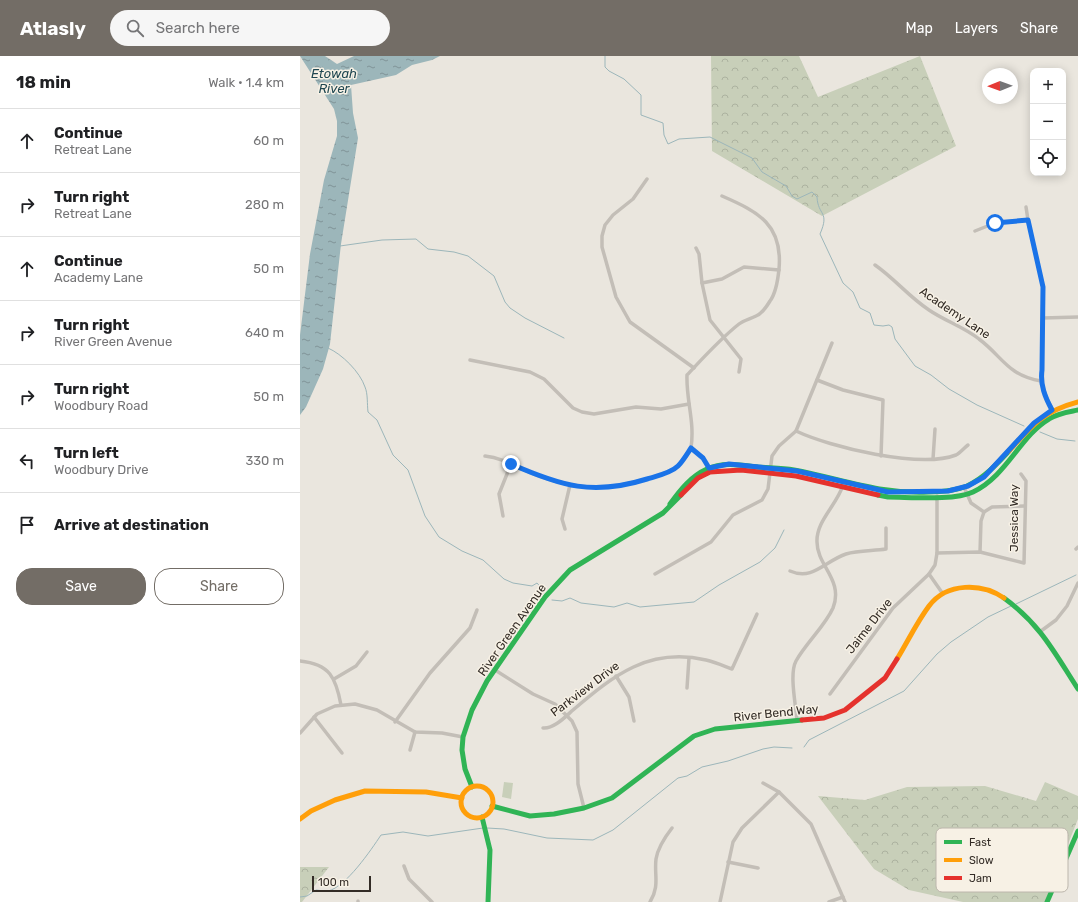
<!DOCTYPE html>
<html lang="en">
<head>
<meta charset="utf-8">
<style>
	:root { --surface:#fff; --page:#f6f6f6; --text:#202124; --muted:#757577; --line:#e0e0e0; --accent:#736d66 }
	body { margin:0; font-family:Rubik,sans-serif; background:var(--page); color:var(--text) }
	.controls { position:absolute; right:12px; top:12px; display:grid; overflow:hidden; border-radius:8px; box-shadow:0 2px 10px #0003 }
	.controls button { width:36px; height:36px; display:grid; place-items:center; padding:0; border:0; border-bottom:1px solid var(--line); background:var(--surface); color:var(--text); font:20px sans-serif }
	.compass { position:absolute; left:682px; top:12px; width:36px; height:36px; border-radius:50%; background:var(--surface); box-shadow:0 2px 10px #0003; rotate:269deg }
	.scale { position:absolute; left:12px; bottom:10px; width:59px; box-sizing:border-box; padding-left:4px; border:2px solid #332c26; border-top:0; font-size:11px; line-height:14px; white-space:nowrap; color:#332c26; -webkit-text-stroke:3px #f7f1e5; paint-order:stroke }
	.stop { position:absolute; width:12px; height:12px; margin:-9px; border:3px solid #1a73e8; border-radius:50%; background:#fff }
	.stop.end { background:#1a73e8; border-color:#fff; box-shadow:0 1px 4px #0008 }
	.list { margin:0; padding:0; list-style:none }
	h2 { display:flex; justify-content:space-between; align-items:center; height:52px; margin:0; padding:0 16px; font-size:17px }
	h2 small { font-size:13px; font-weight:400; color:var(--muted) }
	.list li { display:grid; grid-template-columns:26px 1fr auto; gap:12px; align-items:center; box-sizing:border-box; height:64px; padding:0 16px; border-top:1px solid var(--line) }
	.list b { display:block; font-size:15px; white-space:nowrap }
	.list p { margin:0; font-size:13px; white-space:nowrap; color:var(--muted) }
	.list em { font-size:13px; font-style:normal; color:var(--muted) }
	.actions { display:flex; gap:8px; padding:12px 16px }
	.actions a { flex:1; padding:9px 0; border:1px solid var(--accent); border-radius:16px; text-align:center; font-size:14px; color:var(--accent) }
	.actions .main { background:var(--accent); color:#fff }
	.icon { flex:none; width:22px; height:22px; fill:none; stroke:currentColor; stroke-width:2; stroke-linecap:round; stroke-linejoin:round }
	.map { position:relative; flex:none; width:778px; height:846px; overflow:hidden }
	header { display:flex; align-items:center; gap:24px; box-sizing:border-box; height:56px; padding:0 20px; background:var(--accent); color:#fff }
	header strong { font-size:19px }
	nav { display:flex; gap:22px; margin-inline-start:auto; font-size:14px }
	.search { width:280px; height:36px; background:var(--page); display:flex; align-items:center; gap:10px; box-sizing:border-box; padding:0 14px; border-radius:22px; color:var(--muted); font-size:15px }
	main { display:flex }
	aside { flex:1; background:var(--surface) }
	.map>svg:first-child { display:block }
</style>
</head>
<body>
<header>
<strong>Atlasly</strong>
<div class="search"><svg class="icon" aria-label="search" viewBox="0 0 24 24"><circle cx="10" cy="10" r="6"/><path d="M15 15l6 6"/></svg>Search here</div>
<nav><a>Map</a><a>Layers</a><a>Share</a></nav>
</header>
<main>
<aside>
<h2>18 min<small>Walk · 1.4 km</small></h2>
<ul class="list">
<li><svg class="icon" aria-label="ahead" viewBox="0 0 24 24"><path d="M12 20V5M6 11l6-6 6 6"/></svg><div><b>Continue</b><p>Retreat Lane</p></div><em>60 m</em></li>
<li><svg class="icon" aria-label="right" viewBox="0 0 24 24"><path d="M7 20v-9h11M14 6l5 5-5 5"/></svg><div><b>Turn right</b><p>Retreat Lane</p></div><em>280 m</em></li>
<li><svg class="icon" aria-label="ahead" viewBox="0 0 24 24"><path d="M12 20V5M6 11l6-6 6 6"/></svg><div><b>Continue</b><p>Academy Lane</p></div><em>50 m</em></li>
<li><svg class="icon" aria-label="right" viewBox="0 0 24 24"><path d="M7 20v-9h11M14 6l5 5-5 5"/></svg><div><b>Turn right</b><p>River Green Avenue</p></div><em>640 m</em></li>
<li><svg class="icon" aria-label="right" viewBox="0 0 24 24"><path d="M7 20v-9h11M14 6l5 5-5 5"/></svg><div><b>Turn right</b><p>Woodbury Road</p></div><em>50 m</em></li>
<li><svg class="icon" aria-label="left" viewBox="0 0 24 24"><path d="M17 20v-9H6M10 6l-5 5 5 5"/></svg><div><b>Turn left</b><p>Woodbury Drive</p></div><em>330 m</em></li>
<li><svg class="icon" aria-label="arrive" viewBox="0 0 24 24"><path d="M6 21V4h12l-3 4 3 4H6"/></svg><div><b>Arrive at destination</b></div></li>
</ul>
<div class="actions"><a class="main">Save</a><a>Share</a></div>
</aside>
<div class="map">
<svg width="778" height="846" viewBox="0 0 778 846">
	<defs>
		<pattern id="forest-crowns" width="20" height="18" patternUnits="userSpaceOnUse"><rect width="20" height="18" fill="#c8cfb9"/><path d="M2 6a3 3 0 1 1 6 0M12 15a3 3 0 1 1 6 0" fill="none" stroke="#acb29f"/></pattern>
		<pattern id="water-ripples" width="26" height="14" patternUnits="userSpaceOnUse"><rect width="26" height="14" fill="#9cb6ba"/><path d="M2 4q2-2 4 0t4 0M15 11q2-2 4 0t4 0" fill="none" stroke="#809497"/></pattern>
	</defs>
	<rect width="100%" height="100%" fill="#eae6de"/>
	<g fill="url(#forest-crowns)">
		<polygon points="411,0 499,0 518,41 620,0 656,90 522,160 412,95"/>
		<polygon points="745,726 778,740 778,763 745,846 663,846 609,834 574,813 518,740 565,744 607,731 685,730 736,745"/>
		<polygon points="0,811 29,811 2,846 0,846"/>
	</g>
	<polygon fill="#c8cfb9" points="204,726 213,727 211,743 202,741"/>
	<polygon fill="url(#water-ripples)" points="0,0 25,0 37,8 54,0 140,0 132,4 112,9 96,19 51,29 53,57 58,82 41,188 30,288 23,313 6,351 0,359 0,279 10,198 24,124 37,80 37,65 34,53"/>
	<g fill="none" stroke-linecap="round" stroke-linejoin="round">
		<g stroke="#9cb6ba" stroke-width="1">
			<path d="M305,0V11L309,15L324,23L341,39V59L363,67L364,79L368,88L379,83L410,81L452,102L462,116L486,130L492,140L497,143L512,136L517,141C518,160 530,155 520,178L543,227L553,236L560,252L570,257L574,269L583,270L589,269L592,271L595,283L615,310L631,319L649,333L677,349L724,370"/>
			<polyline points="40,190 82,184 116,183 128,193 154,196 168,200 194,220 205,246 210,252 225,262 264,282"/>
			<path d="M28,292C42,298 60,316 65,331C68,338 67,348 68,356L77,364L93,399L108,414L125,460L139,481L162,495L183,504L204,523L213,527L232,530L237,527L244,535"/>
			<polyline points="740,376 757,383 775,385"/>
			<polyline points="252,544 262,545 270,542 281,547 314,551 327,547 340,551 394,546 419,529 460,506 475,492 484,474"/>
			<polyline points="716,548 776,519"/>
			<polyline points="504,691 509,684 604,635 637,598 651,586 688,561 711,550"/>
			<polyline points="187,772 204,773 247,782 293,784 313,774 378,722 387,720 402,711 428,705 463,693 474,691 492,692"/>
			<path d="M0,841L7,840L16,834C19,834 25,836 28,835C46,831 71,794 81,779L103,776L128,780L183,772"/>
		</g>
		<g stroke="#c3beb7" stroke-width="3.5">
			<polyline points="347,123 333,143 313,159 305,169 302,180 302,191 316,241 330,266 394,312"/>
			<polyline points="726,151 728,164"/>
			<polyline points="675,175 695,167 728,164 743,231 742,314 741,325"/>
			<polyline points="396,192 399,198 402,227 410,264 441,303 439,316"/>
			<path d="M575,209C594,222 609,241 629,254C645,265 664,271 679,283C703,301 707,319 741,325L747,343L753,354"/>
			<polyline points="402,227 422,223 444,211 479,214"/>
			<polyline points="743,262 778,261"/>
			<polyline points="170,304 230,316 244,323 273,352 282,356 294,358 336,351 361,353 389,348"/>
			<polyline points="517,324 543,334 583,344 581,400"/>
			<path d="M496,375C530,391 620,413 656,399C660,397 664,392 668,389"/>
			<path d="M185,400C206,402 222,415 242,421C281,435 311,434 350,422C359,419 371,417 378,410C383,405 387,398 391,392"/>
			<polyline points="633,403 635,373"/>
			<path d="M409,413L403,402L391,392C395,365 386,345 387,319C404,301 420,283 439,268C444,264 450,263 456,260C461,258 467,250 470,245C476,237 478,223 479,213C483,169 459,156 422,140"/>
			<polyline points="664,431 671,447 684,456"/>
			<polyline points="203,460 199,438 211,408"/>
			<polyline points="265,473 262,463 270,429"/>
			<polyline points="776,493 778,491"/>
			<polyline points="680,496 681,465 684,456 692,451 725,450"/>
			<polyline points="637,497 680,496 724,507 726,425 721,418"/>
			<path d="M490,515C513,525 525,505 546,498C558,494 574,495 586,493V472"/>
			<polyline points="355,518 411,486 433,459 462,444 468,433 472,400 479,390 496,375 532,287"/>
			<polyline points="629,518 643,538"/>
			<polyline points="741,575 756,564 767,550 778,527"/>
			<path d="M0,605C30,608 36,622 41,649"/>
			<polyline points="195,614 233,638 255,648 272,665 277,676 278,728 284,752"/>
			<polyline points="316,620 329,641 334,665"/>
			<polyline points="34,623 56,610 67,596"/>
			<polyline points="387,632 389,602"/>
			<polyline points="530,638 593,552 629,518 635,509 637,497 637,440"/>
			<polyline points="14,661 42,697"/>
			<path d="M497,665C496,649 489,618 496,605C506,587 525,570 533,552C544,524 517,510 517,486C516,465 537,449 543,429"/>
			<polyline points="95,666 130,617 170,572 177,554"/>
			<path d="M243,672C254,673 265,661 273,654C314,619 349,591 406,604C415,606 424,610 432,613L457,558"/>
			<polyline points="0,677 17,658 35,650 55,648 77,654 115,676 142,677 163,681"/>
			<polyline points="110,694 115,676"/>
			<polyline points="463,727 479,736 511,768 545,846"/>
			<polyline points="428,806 458,812"/>
			<polyline points="104,810 109,823 132,846"/>
			<polyline points="58,845 58,846"/>
			<path d="M350,846C360,830 354,819 356,803C358,791 365,781 372,772"/>
			<polyline points="420,846 433,786 442,772 479,736"/>
			<polyline points="529,846 543,841"/>
		</g>
		<g stroke="#30b455" stroke-width="5">
			<path d="M578,439L588,441C610,441 654,445 673,436C707,420 720,380 749,363C758,357 768,356 778,354"/>
			<path d="M370,448C380,434 391,420 407,413C423,406 440,409 458,411C470,412 482,412 494,414C542,423 577,438 628,436C641,436 655,435 667,430C684,422 697,408 709,395"/>
			<path d="M704,542C741,569 754,596 778,633"/>
			<polyline points="172,731 165,713 162,694 163,681 172,654 187,625 245,541 270,514 363,457 381,439"/>
			<polyline points="192,750 230,760 254,758 284,752 312,742 394,680 415,673 502,664"/>
			<polyline points="182,761 190,794 188,846"/>
			<polyline points="747,846 778,775"/>
		</g>
		<g stroke="#ff9f0a" stroke-width="5">
			<path d="M709,395C732,369 744,355 778,346"/>
			<path d="M597,603C608,585 617,566 629,550C647,526 682,527 704,542"/>
			<circle cx="177" cy="746" r="16"/>
			<polyline points="0,763 11,755 35,744 65,735 126,736 162,742"/>
		</g>
		<g stroke="#e5322d" stroke-width="5">
			<polyline points="381,439 398,422 410,416 441,414 496,420 578,439"/>
			<polyline points="502,664 524,662 545,654 585,622 597,603"/>
		</g>
	</g>
	<g fill="none" stroke-linecap="round" stroke-linejoin="round">
		<path stroke="#1a73e8" stroke-width="5" d="M211,408C261,430 293,440 347,423C357,420 371,417 378,410C383,405 387,398 391,392L403,402L409,412L429,408L497,415L588,436L648,435L668,430L684,421L734,367L752,354C745,341 740,329 742,314L743,231L728,164L695,167"/>
	</g>
	<g text-anchor="middle" stroke-width="3" stroke-linejoin="round" paint-order="stroke">
		<g font-size="12" fill="#332c26" stroke="#f7f1e5">
			<text transform="translate(655 257) rotate(34)" y="4">Academy Lane</text>
			<text transform="translate(714 462) rotate(-90)" y="4">Jessica Way</text>
			<text transform="translate(569 570) rotate(-52)" y="4">Jaime Drive</text>
			<text transform="translate(212 574) rotate(-55)" y="4">River Green Avenue</text>
			<text transform="translate(285 633) rotate(-37)" y="4">Parkview Drive</text>
			<text transform="translate(476 657) rotate(-6)" y="4">River Bend Way</text>
		</g>
		<g font-size="13" font-style="italic" fill="#1f4751" stroke="#f7f1e5">
			<text x="34" y="22">Etowah<tspan x="34" dy="15">River</tspan></text>
		</g>
	</g>
	<rect x="636" y="772" width="132" height="64" rx="6" fill="#f7f1e5" stroke="#bcb6ac" stroke-width="1"/>
	<rect x="644" y="784" width="18" height="4" fill="#30b455"/>
	<rect x="644" y="802" width="18" height="4" fill="#ff9f0a"/>
	<rect x="644" y="820" width="18" height="4" fill="#e5322d"/>
	<g font-size="11" fill="#332c26">
		<text x="669" y="790">Fast</text>
		<text x="669" y="808">Slow</text>
		<text x="669" y="826">Jam</text>
	</g>
</svg>
<div class="controls">
<button>+</button>
<button>−</button>
<button><svg class="icon" aria-label="locate" viewBox="0 0 24 24"><circle cx="12" cy="12" r="6"/><path d="M12 2v4M12 18v4M2 12h4M18 12h4"/></svg></button>
</div>
<svg class="compass" viewBox="-18 -18 36 36"><path d="M0-13l5 13h-10z" fill="#e53935"/><path d="M0 13l5-13h-10z" fill="#757577"/></svg>
<div class="scale">100 m</div>
<div class="stop" style="left:695px;top:167px"></div>
<div class="stop end" style="left:211px;top:408px"></div>
</div>
</main>
</body>
</html>
